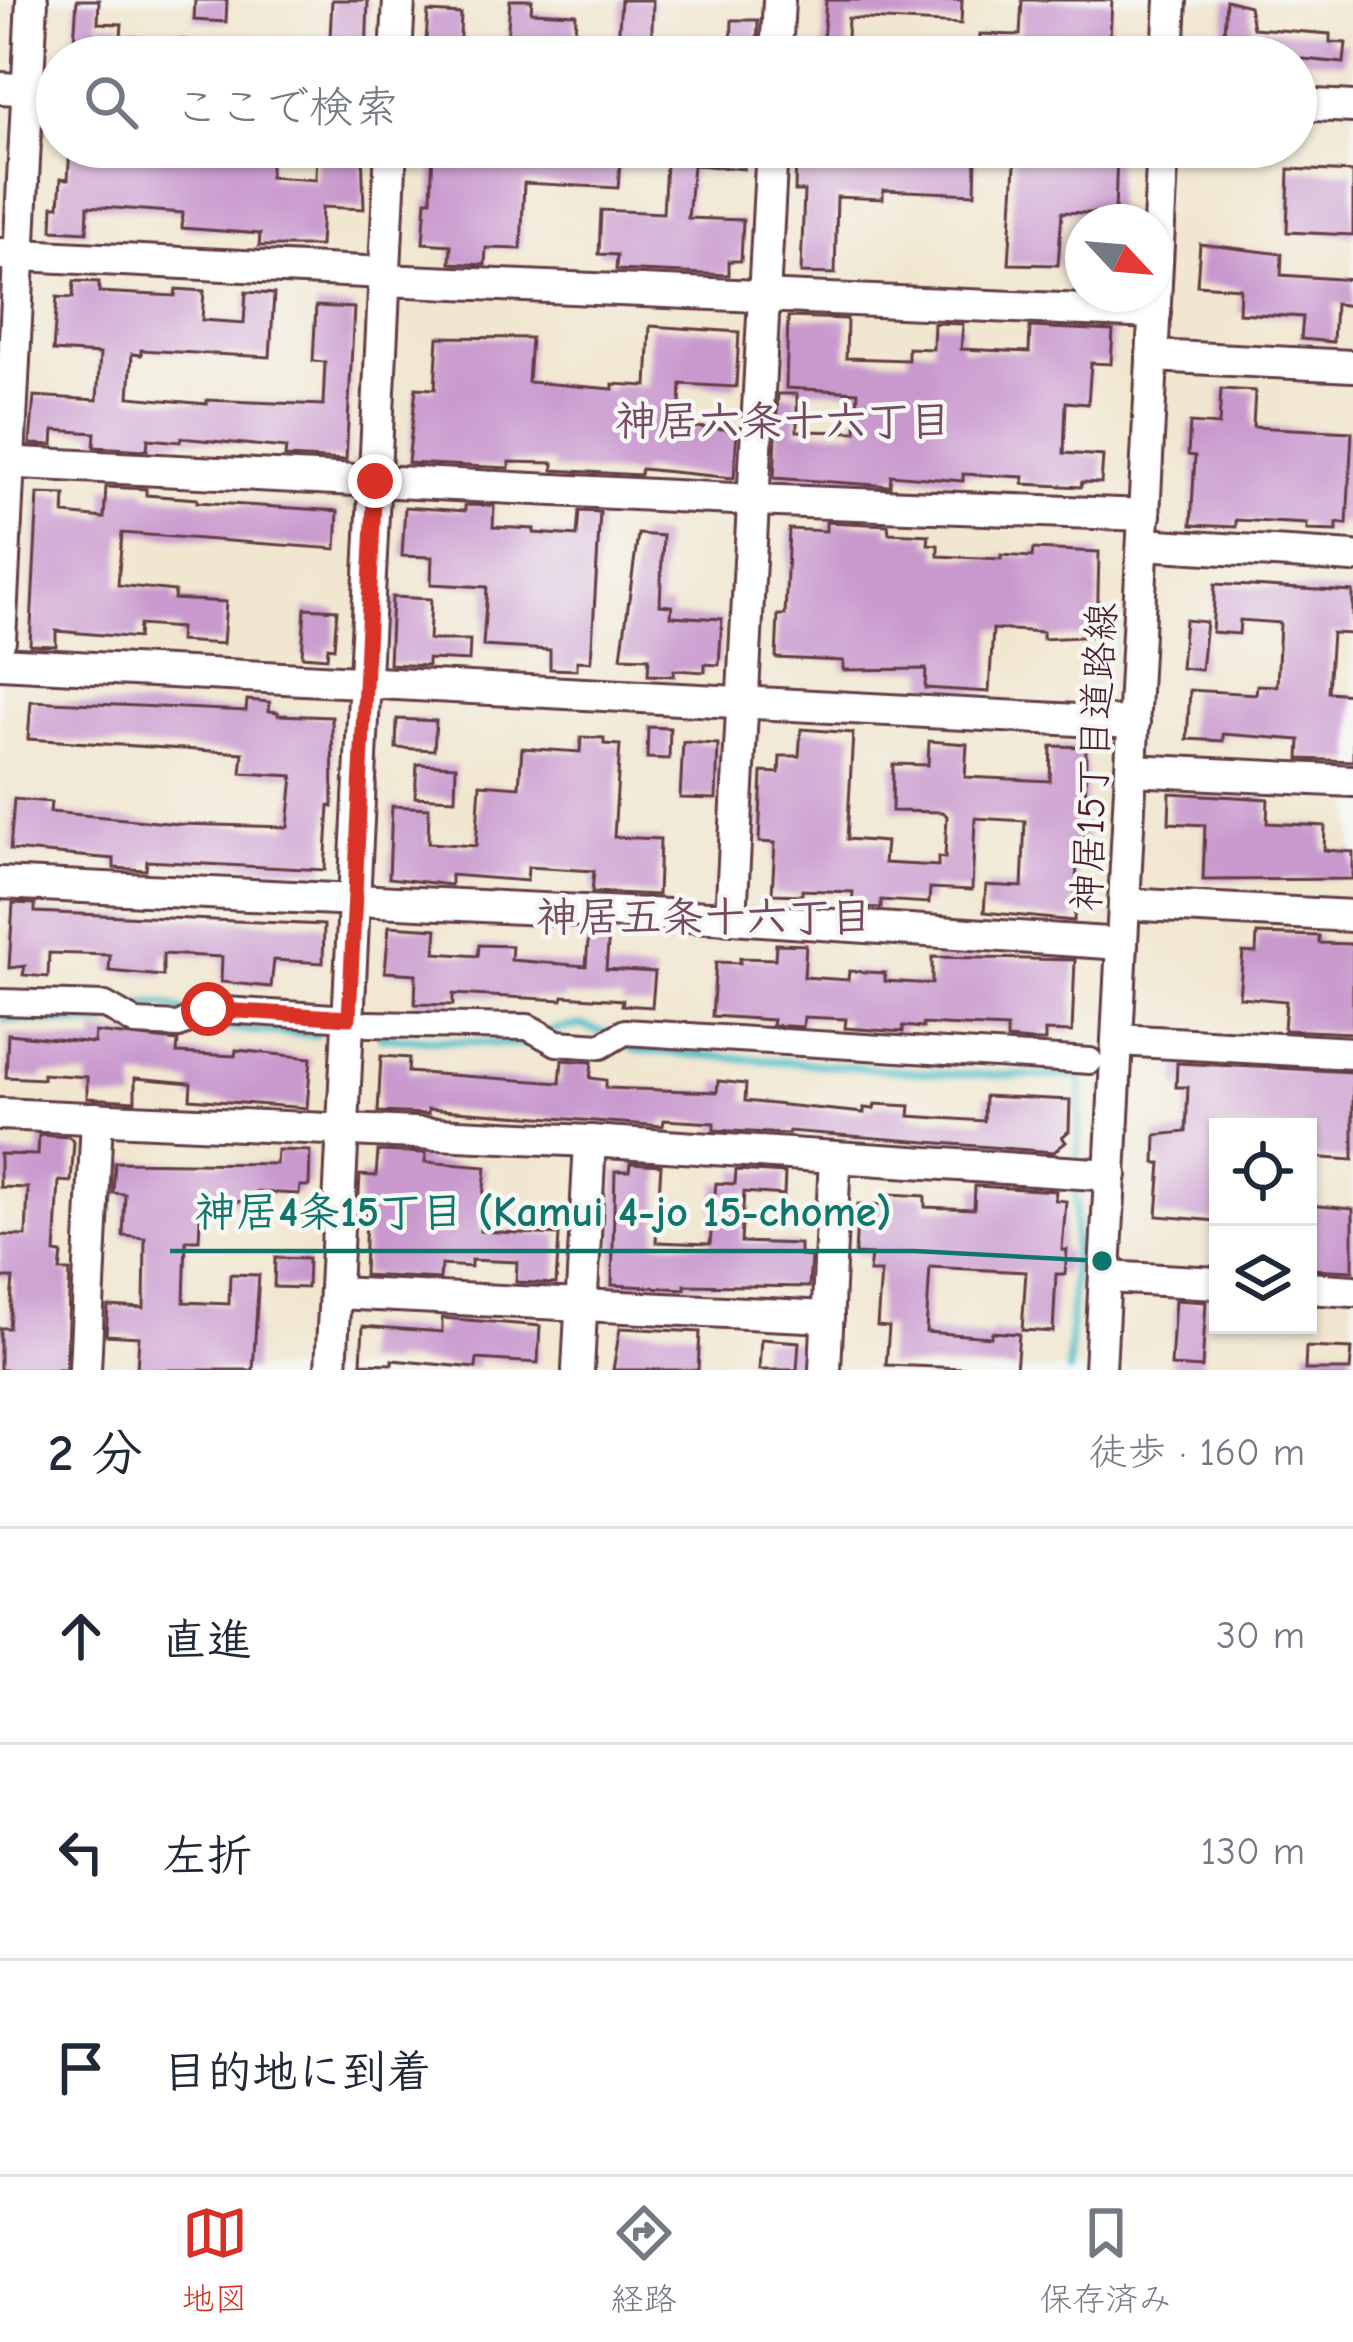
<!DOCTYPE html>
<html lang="ja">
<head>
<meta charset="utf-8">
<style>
	:root { --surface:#fff; --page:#f2f2f3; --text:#1f2937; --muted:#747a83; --line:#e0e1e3; --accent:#d93025 }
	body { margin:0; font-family:"Comic Neue","Klee One",sans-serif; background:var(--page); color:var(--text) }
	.controls { position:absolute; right:36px; bottom:36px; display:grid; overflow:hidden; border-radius:0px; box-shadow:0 3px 9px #0004 }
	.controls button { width:108px; height:108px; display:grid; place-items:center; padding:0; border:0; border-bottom:3px solid var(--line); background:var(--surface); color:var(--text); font:60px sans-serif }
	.compass { position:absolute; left:1065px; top:204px; width:108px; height:108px; border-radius:50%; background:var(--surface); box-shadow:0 3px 9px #0004; rotate:116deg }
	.stop { position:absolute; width:36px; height:36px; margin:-27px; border:9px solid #d93025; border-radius:50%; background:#fff }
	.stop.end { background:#d93025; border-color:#fff; box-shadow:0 3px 12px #0008 }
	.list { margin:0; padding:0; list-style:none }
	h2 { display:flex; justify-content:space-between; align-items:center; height:156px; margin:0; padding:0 48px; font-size:51px }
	h2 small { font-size:39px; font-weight:400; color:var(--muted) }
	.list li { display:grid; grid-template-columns:78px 1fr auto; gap:36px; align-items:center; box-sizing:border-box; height:216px; padding:0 48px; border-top:3px solid var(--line) }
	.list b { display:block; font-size:45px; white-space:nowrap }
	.list em { font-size:39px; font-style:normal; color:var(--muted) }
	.icon { flex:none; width:66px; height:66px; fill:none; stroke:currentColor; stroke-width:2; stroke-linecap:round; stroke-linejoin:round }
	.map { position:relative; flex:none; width:1353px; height:1370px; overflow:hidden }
	.search { position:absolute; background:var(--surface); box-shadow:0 3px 9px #0004; left:36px; right:36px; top:36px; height:132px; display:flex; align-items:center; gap:30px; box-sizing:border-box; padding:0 42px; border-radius:66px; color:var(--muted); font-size:45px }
	.sheet { height:804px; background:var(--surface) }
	nav { display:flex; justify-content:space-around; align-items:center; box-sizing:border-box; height:168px; border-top:3px solid var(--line); background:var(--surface); font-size:33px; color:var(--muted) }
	nav a { display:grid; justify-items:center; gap:6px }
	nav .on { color:var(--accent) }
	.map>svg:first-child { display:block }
</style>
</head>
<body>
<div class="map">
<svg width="1353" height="1370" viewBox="0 0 1353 1370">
	<rect width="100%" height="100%" fill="#f6f6f2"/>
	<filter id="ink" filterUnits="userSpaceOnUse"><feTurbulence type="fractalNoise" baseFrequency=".00833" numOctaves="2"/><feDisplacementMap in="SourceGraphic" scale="24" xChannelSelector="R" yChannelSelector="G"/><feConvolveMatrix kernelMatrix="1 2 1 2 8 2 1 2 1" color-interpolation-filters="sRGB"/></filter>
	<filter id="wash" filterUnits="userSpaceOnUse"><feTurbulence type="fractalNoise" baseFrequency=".004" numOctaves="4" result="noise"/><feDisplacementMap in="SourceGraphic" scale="48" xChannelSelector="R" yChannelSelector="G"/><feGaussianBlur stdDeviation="2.7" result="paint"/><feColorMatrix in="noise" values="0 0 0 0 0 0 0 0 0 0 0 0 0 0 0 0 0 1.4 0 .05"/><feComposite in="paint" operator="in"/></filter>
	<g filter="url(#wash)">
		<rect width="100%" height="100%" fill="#f1e6cf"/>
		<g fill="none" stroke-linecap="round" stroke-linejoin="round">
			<g stroke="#51bfc8" stroke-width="8">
				<path d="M127,1011C147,1000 167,1002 187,1013"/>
				<polyline points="5,1019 104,1025 114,1019"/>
				<polyline points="200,1020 215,1028 316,1035"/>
				<polyline points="547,1031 581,1025 608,1034"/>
				<polyline points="381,1037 520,1045 534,1038"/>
				<polyline points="621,1041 636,1050 942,1074 1081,1077 1078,1162"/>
				<polyline points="1069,1370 1077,1177"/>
			</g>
		</g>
		<g id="blocks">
			<g fill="#c999ce">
				<polygon points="77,0 99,0 98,23 122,24 121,36 187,40 186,57 73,56"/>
				<polygon points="195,0 227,0 226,22 194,20"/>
				<polygon points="332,0 368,0 366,57 329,57"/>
				<polygon points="510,0 532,0 531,12 576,14 574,57 506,57"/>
				<polygon points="621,0 653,0 651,57 617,57"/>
				<polygon points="826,0 962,0 961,24 848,18 846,57 822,57"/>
				<polygon points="1022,0 1112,0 1109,57 979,57 980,34 1020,35"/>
				<polygon points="1226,0 1249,6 1253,28 1330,34 1330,42 1346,43 1344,63 1223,51"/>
				<polygon points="428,12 461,14 459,57 425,57"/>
				<polygon points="732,20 758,20 757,57 731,57"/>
				<polygon points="70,147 271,147 270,177 316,180 317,147 362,147 364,209 322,207 320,246 259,246 260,234 182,228 183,213 88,206 87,232 52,230 53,206 59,206 61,178 68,179"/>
				<polygon points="433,147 621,147 618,188 524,183 521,249 486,248 485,265 450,263 451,245 423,243 426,200 431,200"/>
				<polygon points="667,147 745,147 744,169 693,165 688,218 743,220 741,261 729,261 729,275 616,270 617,255 599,254 601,210 663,213"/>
				<polygon points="889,147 955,147 955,153 976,154 975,194 883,190 883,199 837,197 835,274 801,273 804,191 795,191 796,154 835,156 835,163 888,166"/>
				<polygon points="1016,147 1117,149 1115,214 1062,212 1058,265 1009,264"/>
				<polygon points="1289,169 1353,172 1353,235 1287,232"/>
				<polygon points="1200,244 1282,254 1281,275 1353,280 1353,306 1335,304 1333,342 1301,339 1303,317 1239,313 1240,288 1197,285"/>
				<polygon points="74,281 99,282 99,292 175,296 176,289 204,291 202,320 244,323 246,292 274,294 270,357 141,350 141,355 132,354 129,397 207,404 207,400 323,405 325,362 313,361 316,306 354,308 346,460 285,457 286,448 181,438 180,442 148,439 147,450 94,447 95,433 54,430 53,445 30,444 34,396 97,400 100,354 53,351 57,297 73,298"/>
				<polygon points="788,317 847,319 846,358 908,360 908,348 933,349 934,323 963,324 961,349 1029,352 1030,327 1113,331 1111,364 1091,363 1088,404 1066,402 1064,453 1103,456 1101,483 1082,482 1081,487 1023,484 1024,477 963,474 963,481 891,475 890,486 774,478 778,394 797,394 797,431 856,432 858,392 786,388"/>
				<polygon points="650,326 739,332 736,387 681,384 679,426 737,430 734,478 641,469 640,475 553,470 553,463 509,462 509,468 408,463 416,388 435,389 438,337 531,338 528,382 613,389 613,384 647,386"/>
				<polygon points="1221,389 1255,391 1253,427 1352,432 1347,524 1337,523 1337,531 1307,530 1307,524 1236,520 1236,527 1191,525 1195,456 1188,455 1190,423 1219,425"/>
				<polygon points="106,487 146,489 146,495 197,499 197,502 338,511 336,549 122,533 118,585 175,591 174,599 226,602 223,644 179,641 180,628 139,625 138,638 56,631 56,646 30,645 38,494 65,495 64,514 104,518"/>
				<polygon points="465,505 494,506 493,527 534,529 534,533 577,536 579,511 600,512 591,662 577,661 577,670 550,669 550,650 483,646 487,587 431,584 432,557 402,556 405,507 465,511"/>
				<polygon points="826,522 888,525 889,533 929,535 928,544 938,545 938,556 1001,559 1001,555 1032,557 1033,549 1099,552 1097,636 1043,639 1043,632 993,629 989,692 925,688 926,669 843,670 843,661 776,658 778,615 785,615 789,529 826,531"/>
				<polygon points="638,534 663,536 660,605 672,606 671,616 722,619 719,665 705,664 705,672 674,670 674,676 648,675 649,658 621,657"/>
				<polygon points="1215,584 1353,592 1353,634 1332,633 1328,692 1353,694 1353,761 1299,759 1300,740 1223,734 1223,741 1187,739 1190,690 1256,694 1257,685 1277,686 1280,623 1240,620 1239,634 1212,632"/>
				<polygon points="392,597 431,599 429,640 470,640 469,661 428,659 428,666 389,664"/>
				<polygon points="305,608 337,610 334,648 328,647 327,658 302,656"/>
				<polygon points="1185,620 1206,622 1201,670 1181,668"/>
				<polygon points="247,700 270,702 269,711 278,712 278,715 332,717 333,807 329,806 325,870 147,861 146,870 114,868 114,859 10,850 14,799 51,802 50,812 178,824 288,827 293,776 241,773 243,753 28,739 31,701 246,711"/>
				<polygon points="397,719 436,721 434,750 396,748"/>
				<polygon points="648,727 670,728 669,759 647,758"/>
				<polygon points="801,729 853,733 847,839 886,842 884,863 938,866 938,857 945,858 947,816 943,812 892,811 893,764 928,765 929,741 967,744 965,777 1050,781 1051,746 1086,747 1085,845 1078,845 1074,921 984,912 986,885 1022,887 1025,821 975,818 972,890 930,888 929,903 881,900 881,908 852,907 853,892 802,890 802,895 772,894 775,843 759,842 762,772 779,773 780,756 799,756"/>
				<polygon points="581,737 604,738 604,744 620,745 614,837 660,839 658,895 592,892 594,871 528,867 527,881 451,875 451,885 389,878 392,806 429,808 428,843 476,846 480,784 519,787 522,748 580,752"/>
				<polygon points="683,742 718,744 716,799 680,798"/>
				<polygon points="417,764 456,766 455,799 415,797"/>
				<polygon points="1170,793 1268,799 1267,823 1325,826 1324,850 1353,852 1353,879 1203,880 1205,825 1169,823"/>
				<polygon points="13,903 35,904 35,912 324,925 323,963 274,960 271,987 221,982 222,957 163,954 163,976 109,971 110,955 49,953 48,977 23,975 25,966 9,968"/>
				<polygon points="389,926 437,929 435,953 478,956 479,945 512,946 511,960 586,966 589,931 609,932 606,969 655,972 652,1007 622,1005 623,1000 563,996 562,1000 453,994 453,1005 415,1004 416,974 385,972"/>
				<polygon points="1257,934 1319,936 1319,943 1353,944 1353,1033 1284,1030 1286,1001 1239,997 1243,952 1256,953"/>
				<polygon points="776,944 806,945 804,977 848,980 849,971 885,973 885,981 932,984 932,957 1075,960 1072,1032 1045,1031 1045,1041 1031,1041 1007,1039 1007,1028 923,1024 923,1028 903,1026 903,1032 845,1028 846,1019 804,1017 803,1027 772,1025 773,1020 712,1016 716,962 740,963 740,958 775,959"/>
				<polygon points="95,1032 178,1041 177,1053 235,1056 236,1050 311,1058 307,1108 190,1099 191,1083 135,1078 135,1101 87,1098 87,1077 43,1074 43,1079 6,1077 8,1034 94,1043"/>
				<polygon points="381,1056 409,1058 408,1072 560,1083 562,1060 592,1062 590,1078 606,1080 606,1088 717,1092 718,1081 746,1084 745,1101 864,1113 864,1108 874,1109 875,1104 910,1106 909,1116 984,1121 985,1096 1070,1100 1069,1131 1062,1137 1066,1142 1054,1152 789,1131 788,1134 714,1130 714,1123 664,1120 663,1126 428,1109 428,1114 378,1112"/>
				<polygon points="1177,1063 1353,1072 1353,1160 1308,1157 1308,1127 1218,1127 1218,1221 1157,1216 1161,1163 1155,1163 1156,1135 1186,1132 1188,1087 1176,1087"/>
				<polygon points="39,1135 69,1137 74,1142 71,1182 59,1181 55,1253 62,1254 60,1271 70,1271 66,1370 0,1370 0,1328 9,1328 13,1278 0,1278 0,1235 26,1236 28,1188 0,1187 0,1154 38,1155"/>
				<polygon points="277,1150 310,1151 309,1186 300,1186 299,1194 257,1192 257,1202 201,1201 199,1240 186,1240 184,1302 229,1304 230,1274 259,1275 253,1370 137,1370 139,1337 106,1335 108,1306 144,1308 145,1238 123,1236 125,1194 113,1193 115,1162 276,1164"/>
				<polygon points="378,1151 426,1153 425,1162 486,1167 480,1231 559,1235 556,1284 516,1282 517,1262 471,1260 471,1267 441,1265 440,1279 364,1275 366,1212 358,1211 360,1175 376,1176"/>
				<polygon points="630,1163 661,1165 656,1242 710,1244 716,1183 735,1184 736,1170 785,1173 784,1195 744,1192 741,1242 800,1244 800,1256 811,1257 809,1287 685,1285 685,1289 612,1285 615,1171 629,1171"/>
				<polygon points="975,1186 1056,1191 1055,1200 1066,1201 1062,1250 1067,1250 1065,1274 1056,1274 1053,1332 1022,1330 1026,1272 930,1267 926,1332 991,1337 992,1332 1019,1334 1016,1370 886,1365 889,1327 877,1326 881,1272 869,1272 871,1255 855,1254 858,1204 889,1205 890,1194 925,1196 925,1207 974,1209"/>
				<polygon points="1308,1205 1353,1209 1353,1271 1308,1269"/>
				<polygon points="275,1258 308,1259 307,1288 274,1287"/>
				<polygon points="1175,1300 1206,1302 1202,1368 1171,1366"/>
				<polygon points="442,1318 540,1326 538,1363 477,1359 476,1368 392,1360 392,1364 361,1363 363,1326 442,1332"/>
				<polygon points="620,1328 700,1332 698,1370 613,1370"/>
				<polygon points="761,1339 799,1342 797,1370 759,1370"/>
				<polygon points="1306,1347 1352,1349 1350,1370 1305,1370"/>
			</g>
		</g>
	</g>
	<g filter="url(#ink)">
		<use href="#blocks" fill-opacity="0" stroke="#633d44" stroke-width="3"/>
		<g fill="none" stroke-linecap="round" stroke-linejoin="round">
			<defs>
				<g id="pedestrian">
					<polyline points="0,1002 105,1005 136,1023 179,1025 208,1009 349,1018"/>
					<polyline points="368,1024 528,1027 557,1043 601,1046 625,1032 1090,1061"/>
				</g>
				<g id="minor">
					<polyline points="396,57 399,0"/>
					<polyline points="776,57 779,0"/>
					<polyline points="1168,57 1171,0"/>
					<polyline points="0,88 57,91"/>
					<polyline points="1296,104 1353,107"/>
					<polyline points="0,254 385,273"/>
					<polyline points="385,280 1155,313"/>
					<polyline points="1152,356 1353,366"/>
					<polyline points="0,462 753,500 1145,515"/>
					<polyline points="1143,544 1353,557"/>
					<polyline points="0,640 32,0"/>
					<polyline points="0,663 1134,723"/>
					<polyline points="1131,770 1353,781"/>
					<polyline points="0,883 731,918 1122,944"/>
					<polyline points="1124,904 1353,916"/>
					<polyline points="731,918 772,147"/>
					<polyline points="1118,1040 1353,1053"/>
					<polyline points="0,1114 590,1141 1111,1175"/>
					<polyline points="1105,1277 1218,1283"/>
					<polyline points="1308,1288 1353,1291"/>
					<polyline points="336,1293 828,1317"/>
					<polyline points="85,1370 97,1118"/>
					<polyline points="331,1370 391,147"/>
					<polyline points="578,1370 590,1141"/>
					<polyline points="825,1370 835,1157"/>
					<polyline points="1100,1370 1163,147"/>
				</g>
			</defs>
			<use href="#pedestrian" stroke="#633d44" stroke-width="30"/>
			<use href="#minor" stroke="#633d44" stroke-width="36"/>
			<use href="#pedestrian" stroke="#fff" stroke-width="24"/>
			<use href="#minor" stroke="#fff" stroke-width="30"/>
		</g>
	</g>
	<g fill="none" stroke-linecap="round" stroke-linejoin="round" filter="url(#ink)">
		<polyline stroke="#d93025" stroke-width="15" points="208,1009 349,1018 375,481"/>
	</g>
	<g text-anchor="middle" stroke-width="9" stroke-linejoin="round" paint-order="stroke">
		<g font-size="39" fill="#4a1f2b" stroke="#f6f6f2">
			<text transform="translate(1093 757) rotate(-87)" y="14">神居15丁目道路線</text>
		</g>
		<g font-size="42" font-weight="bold" fill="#764a64" stroke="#f6f6f2">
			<text x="783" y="435">神居六条十六丁目</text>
			<text x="704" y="931">神居五条十六丁目</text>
		</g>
	</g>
	<path fill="none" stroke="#0f766e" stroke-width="4.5" d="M1102 1261L915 1251H170"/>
	<circle fill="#0f766e" stroke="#f6f6f2" stroke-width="4.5" cx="1102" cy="1261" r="12"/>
	<g font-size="42" text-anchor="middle" font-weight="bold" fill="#0f766e" stroke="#f6f6f2" stroke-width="9" stroke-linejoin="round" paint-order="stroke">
		<text x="543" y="1226">神居4条15丁目 (Kamui 4-jo 15-chome)</text>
	</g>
</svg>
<div class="controls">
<button><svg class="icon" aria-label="locate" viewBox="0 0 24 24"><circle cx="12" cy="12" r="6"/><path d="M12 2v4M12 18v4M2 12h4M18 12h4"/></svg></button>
<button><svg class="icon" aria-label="layers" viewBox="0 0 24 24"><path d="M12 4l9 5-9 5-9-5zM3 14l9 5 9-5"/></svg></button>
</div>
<svg class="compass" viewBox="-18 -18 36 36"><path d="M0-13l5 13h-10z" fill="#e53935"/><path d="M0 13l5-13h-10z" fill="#747a83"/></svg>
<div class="stop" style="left:208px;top:1009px"></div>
<div class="stop end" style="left:375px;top:481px"></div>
<div class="search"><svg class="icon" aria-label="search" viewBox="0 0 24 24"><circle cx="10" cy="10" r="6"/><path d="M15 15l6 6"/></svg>ここで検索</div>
</div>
<section class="sheet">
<h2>2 分<small>徒歩 · 160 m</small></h2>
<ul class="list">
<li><svg class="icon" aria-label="ahead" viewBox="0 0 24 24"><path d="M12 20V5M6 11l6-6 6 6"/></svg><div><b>直進</b></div><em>30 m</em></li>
<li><svg class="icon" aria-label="left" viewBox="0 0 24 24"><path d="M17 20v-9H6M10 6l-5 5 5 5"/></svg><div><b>左折</b></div><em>130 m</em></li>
<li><svg class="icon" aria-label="arrive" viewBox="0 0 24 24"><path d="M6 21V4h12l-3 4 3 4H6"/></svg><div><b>目的地に到着</b></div></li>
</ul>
</section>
<nav>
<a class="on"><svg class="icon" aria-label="map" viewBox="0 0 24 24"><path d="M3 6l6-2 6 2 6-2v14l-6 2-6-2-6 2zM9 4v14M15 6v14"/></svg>地図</a>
<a><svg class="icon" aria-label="directions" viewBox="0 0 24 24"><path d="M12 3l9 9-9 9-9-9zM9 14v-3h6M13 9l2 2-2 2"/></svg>経路</a>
<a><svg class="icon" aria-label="saved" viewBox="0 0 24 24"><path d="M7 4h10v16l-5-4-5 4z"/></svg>保存済み</a>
</nav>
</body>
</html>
